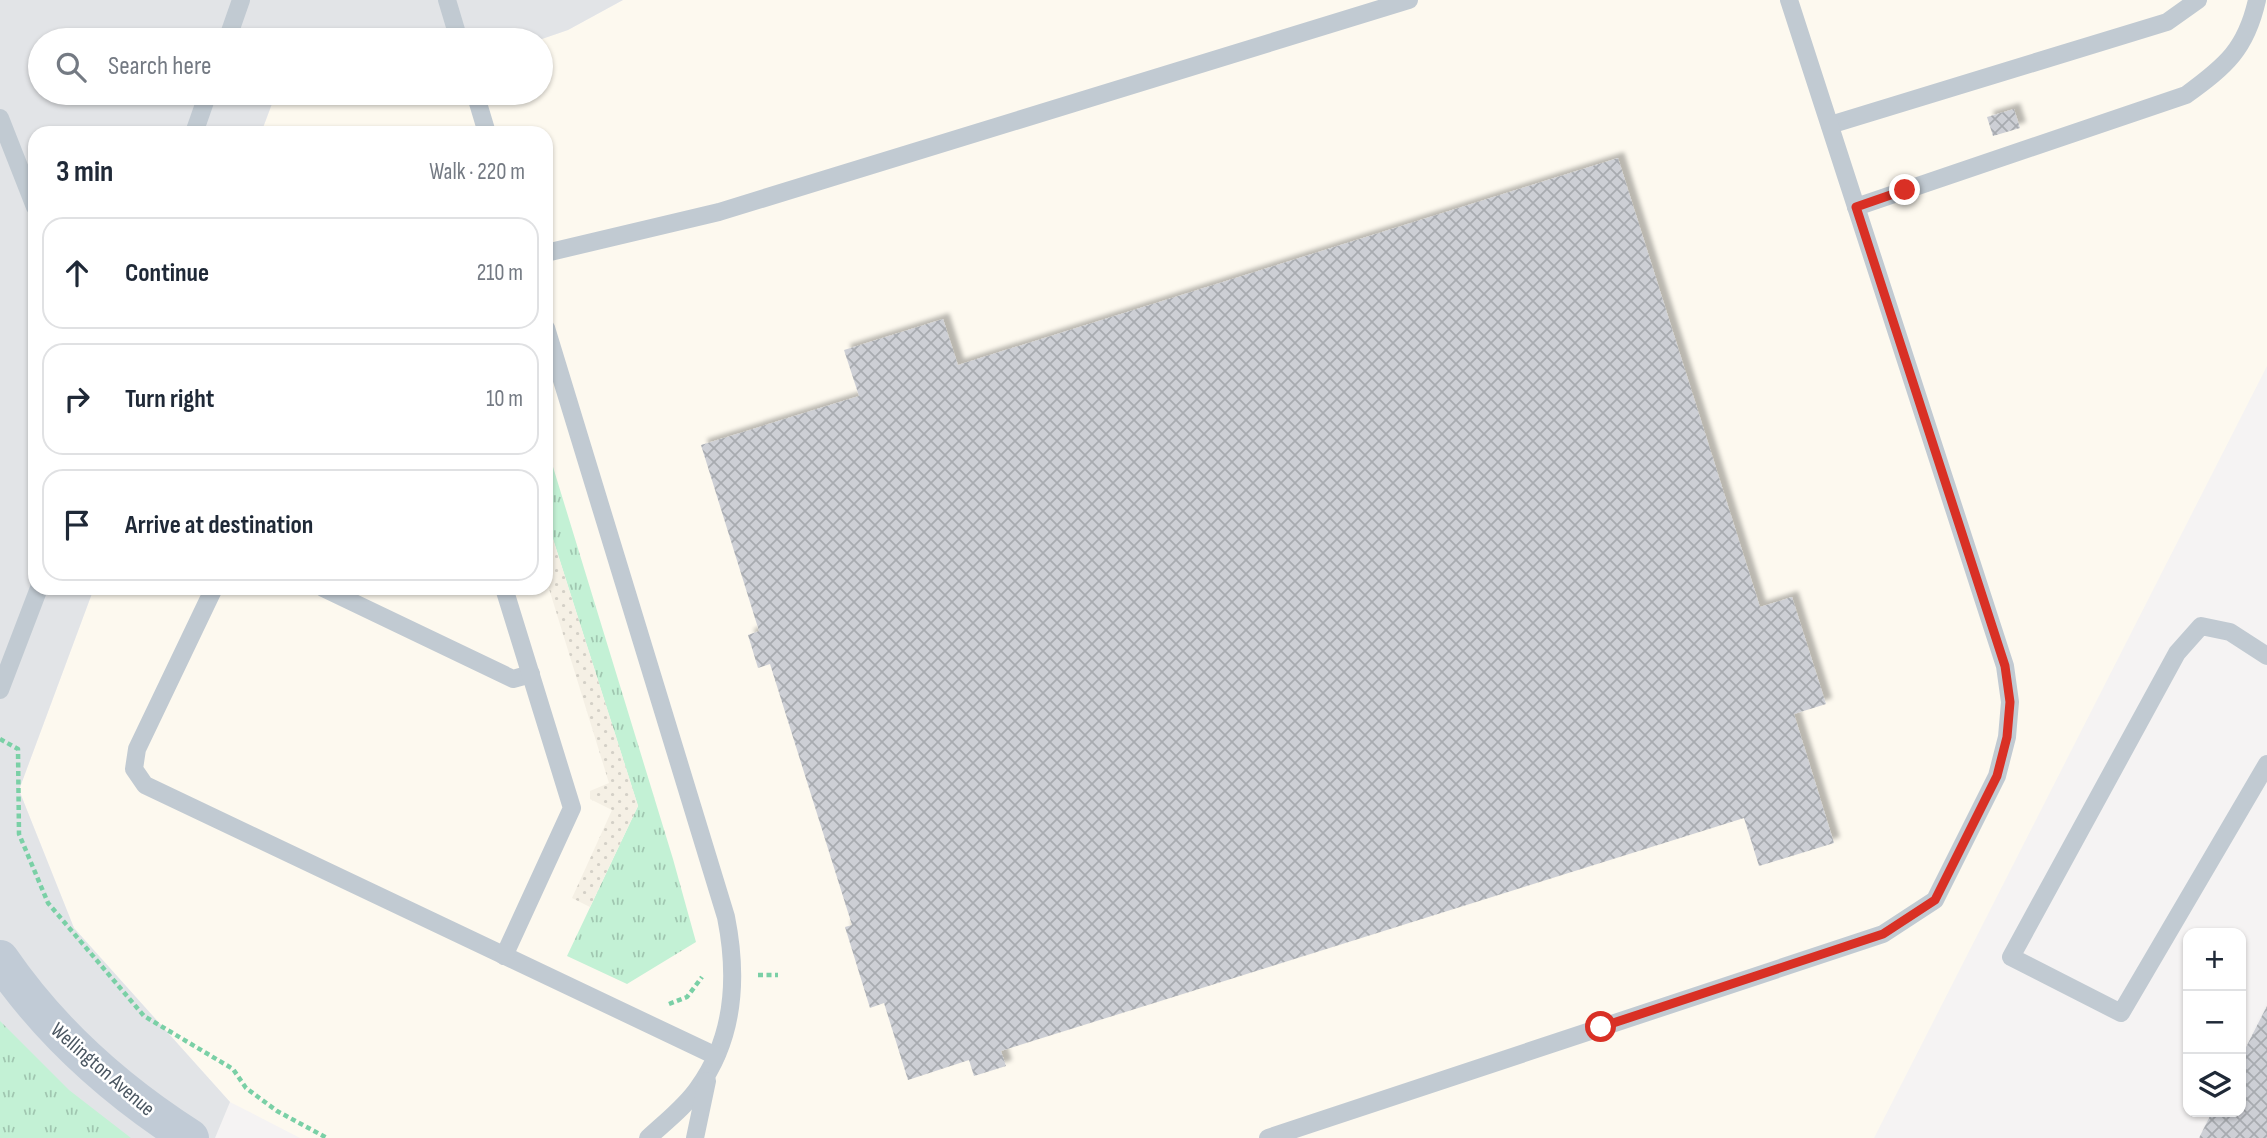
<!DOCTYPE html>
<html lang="en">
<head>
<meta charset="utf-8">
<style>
	:root { --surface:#fff; --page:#f6f6f7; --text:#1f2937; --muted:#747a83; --line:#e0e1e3 }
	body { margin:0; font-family:"Sofia Sans Condensed",sans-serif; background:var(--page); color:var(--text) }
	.controls { position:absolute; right:21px; bottom:21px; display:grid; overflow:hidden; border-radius:14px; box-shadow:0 2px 5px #0004 }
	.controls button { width:63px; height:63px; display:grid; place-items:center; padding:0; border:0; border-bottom:2px solid var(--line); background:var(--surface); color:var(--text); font:35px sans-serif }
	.stop { position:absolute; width:21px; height:21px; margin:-16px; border:5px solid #d93025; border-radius:50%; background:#fff }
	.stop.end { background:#d93025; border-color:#fff; box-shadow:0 2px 7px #0008 }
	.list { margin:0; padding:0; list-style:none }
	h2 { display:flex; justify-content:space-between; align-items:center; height:91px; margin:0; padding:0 28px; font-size:30px }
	h2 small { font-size:23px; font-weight:400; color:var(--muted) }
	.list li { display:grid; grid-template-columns:46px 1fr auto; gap:21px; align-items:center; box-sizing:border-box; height:112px; margin:0 14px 14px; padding:0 14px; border:2px solid var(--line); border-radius:21px }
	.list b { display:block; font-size:26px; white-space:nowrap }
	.list em { font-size:23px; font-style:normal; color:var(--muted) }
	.icon { flex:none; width:38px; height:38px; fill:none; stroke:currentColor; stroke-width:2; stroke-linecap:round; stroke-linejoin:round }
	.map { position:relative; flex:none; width:2267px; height:1138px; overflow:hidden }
	.search { position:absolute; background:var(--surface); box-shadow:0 2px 5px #0004; left:28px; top:28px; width:525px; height:77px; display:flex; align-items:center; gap:18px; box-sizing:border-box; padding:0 24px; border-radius:38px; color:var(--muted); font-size:26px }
	.panel { position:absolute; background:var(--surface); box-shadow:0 2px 5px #0004; left:28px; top:126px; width:525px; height:469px; border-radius:21px }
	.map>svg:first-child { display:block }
</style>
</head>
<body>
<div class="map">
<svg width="2267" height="1138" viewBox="0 0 2267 1138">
	<defs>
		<pattern id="grass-tufts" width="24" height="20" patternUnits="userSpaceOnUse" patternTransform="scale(1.75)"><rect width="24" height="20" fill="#c3f1d5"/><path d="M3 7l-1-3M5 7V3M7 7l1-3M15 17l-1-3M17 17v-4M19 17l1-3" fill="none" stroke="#a0c6b0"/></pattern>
		<pattern id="sand-dots" width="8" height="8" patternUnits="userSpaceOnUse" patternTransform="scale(1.75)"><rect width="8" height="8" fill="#f5f0e5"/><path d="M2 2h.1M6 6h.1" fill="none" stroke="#d4d0c7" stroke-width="1.8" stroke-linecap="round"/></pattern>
		<pattern id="building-cross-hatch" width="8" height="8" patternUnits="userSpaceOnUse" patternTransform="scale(1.75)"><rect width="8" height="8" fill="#cdcfd5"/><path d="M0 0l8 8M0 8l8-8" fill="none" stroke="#a8abb0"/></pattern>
		<filter id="shadow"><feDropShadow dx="6" dy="-6" stdDeviation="2" flood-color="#0004"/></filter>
	</defs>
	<rect width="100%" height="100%" fill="#f5f3f3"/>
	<polygon fill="#fdf9ef" points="623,0 2267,0 2267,366 1874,1138 300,1138 230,1102 74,928 19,790 94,588 546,588 546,133 261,133 276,93 541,93 539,40 568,30"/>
	<polygon fill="#e2e4e7" points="0,0 623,0 568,30 539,40 40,40 40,93 276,93 261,133 35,133 35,588 94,588 19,790 74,928 230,1102 215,1138 0,1138"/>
	<g fill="url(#grass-tufts)">
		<polygon points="546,444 673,859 696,942 627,984 567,956 638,806 546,517"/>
		<polygon points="0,1021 69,1090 131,1138 0,1138"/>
	</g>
	<polygon fill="url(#sand-dots)" points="546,517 638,806 590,907 572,898 612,810 590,799 590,791 609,783 546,579"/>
	<g fill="url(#building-cross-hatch)" filter="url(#shadow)">
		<polygon points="2014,109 2020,128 1993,136 1987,117"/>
		<polygon points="1618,158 1760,607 1792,597 1826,704 1794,714 1834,843 1759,866 1744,818 1001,1051 1006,1066 974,1076 969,1060 908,1080 884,1003 870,1008 845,927 852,925 770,664 758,668 748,635 759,631 701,445 859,396 844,350 943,319 958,365"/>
		<polygon points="2267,1006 2267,1138 2199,1138 2212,1112 2241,1112 2241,1057"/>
	</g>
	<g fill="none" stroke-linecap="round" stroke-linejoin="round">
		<g stroke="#7ad0a6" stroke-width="4.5" stroke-dasharray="5 3.5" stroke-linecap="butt">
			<polyline points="0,739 18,749 19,834 48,903 144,1016 233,1069 246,1088 277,1111 327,1138"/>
			<polyline points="758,975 778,975"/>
			<polyline points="669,1004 687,997 702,977"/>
		</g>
		<g stroke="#c1cad2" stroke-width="18">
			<polyline points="447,0 459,40"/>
			<polyline points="227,40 241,0"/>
			<polyline points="475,93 487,133"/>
			<polyline points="0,118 35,207"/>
			<polyline points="1830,125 2167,22 2198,0"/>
			<polyline points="194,133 208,93"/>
			<path d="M1856,207L2186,95C2226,66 2246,49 2257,0"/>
			<polyline points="546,253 719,212 1409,0"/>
			<path d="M546,328L726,917C738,977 735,1037 698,1088C685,1107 665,1122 648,1138"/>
			<polyline points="214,588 137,749 134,769 145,785 716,1056"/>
			<polyline points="323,588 513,679 531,674"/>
			<polyline points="2267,656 2230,632 2201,626 2177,653 2011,957 2121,1013 2267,764"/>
			<polyline points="0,690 39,588"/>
			<polyline points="504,956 572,808 504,588"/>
			<polyline points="695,1138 707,1081"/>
			<polyline points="1268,1138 1883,934 1935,900 1997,776 2007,737 2010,702 2005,666 1789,0"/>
		</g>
		<path stroke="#c1cbd6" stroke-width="38" d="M0,959C50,1032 115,1090 190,1138"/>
	</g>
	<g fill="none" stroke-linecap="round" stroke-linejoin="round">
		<polyline stroke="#d93025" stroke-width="9" points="1601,1027 1883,934 1935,900 1997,776 2007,737 2010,702 2005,666 1856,207 1905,190"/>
	</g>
	<g text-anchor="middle" stroke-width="5" stroke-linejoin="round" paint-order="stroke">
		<g font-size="21" fill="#4a5661" stroke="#fff">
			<text transform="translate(103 1069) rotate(41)" y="7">Wellington Avenue</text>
		</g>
	</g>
</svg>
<div class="controls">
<button>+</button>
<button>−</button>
<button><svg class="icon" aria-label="layers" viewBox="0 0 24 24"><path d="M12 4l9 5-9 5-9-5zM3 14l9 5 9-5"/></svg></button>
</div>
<div class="stop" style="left:1601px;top:1027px"></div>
<div class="stop end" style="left:1905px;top:190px"></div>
<div class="search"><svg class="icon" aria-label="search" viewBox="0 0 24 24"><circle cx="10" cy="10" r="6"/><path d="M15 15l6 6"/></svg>Search here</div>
<section class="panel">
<h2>3 min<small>Walk · 220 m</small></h2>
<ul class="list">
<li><svg class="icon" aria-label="ahead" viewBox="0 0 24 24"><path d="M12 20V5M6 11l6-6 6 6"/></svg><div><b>Continue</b></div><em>210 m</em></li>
<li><svg class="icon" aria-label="right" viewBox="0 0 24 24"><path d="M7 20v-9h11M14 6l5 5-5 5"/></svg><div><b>Turn right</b></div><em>10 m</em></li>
<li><svg class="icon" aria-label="arrive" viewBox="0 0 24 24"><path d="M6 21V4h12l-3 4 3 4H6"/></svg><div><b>Arrive at destination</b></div></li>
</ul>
</section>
</div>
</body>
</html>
